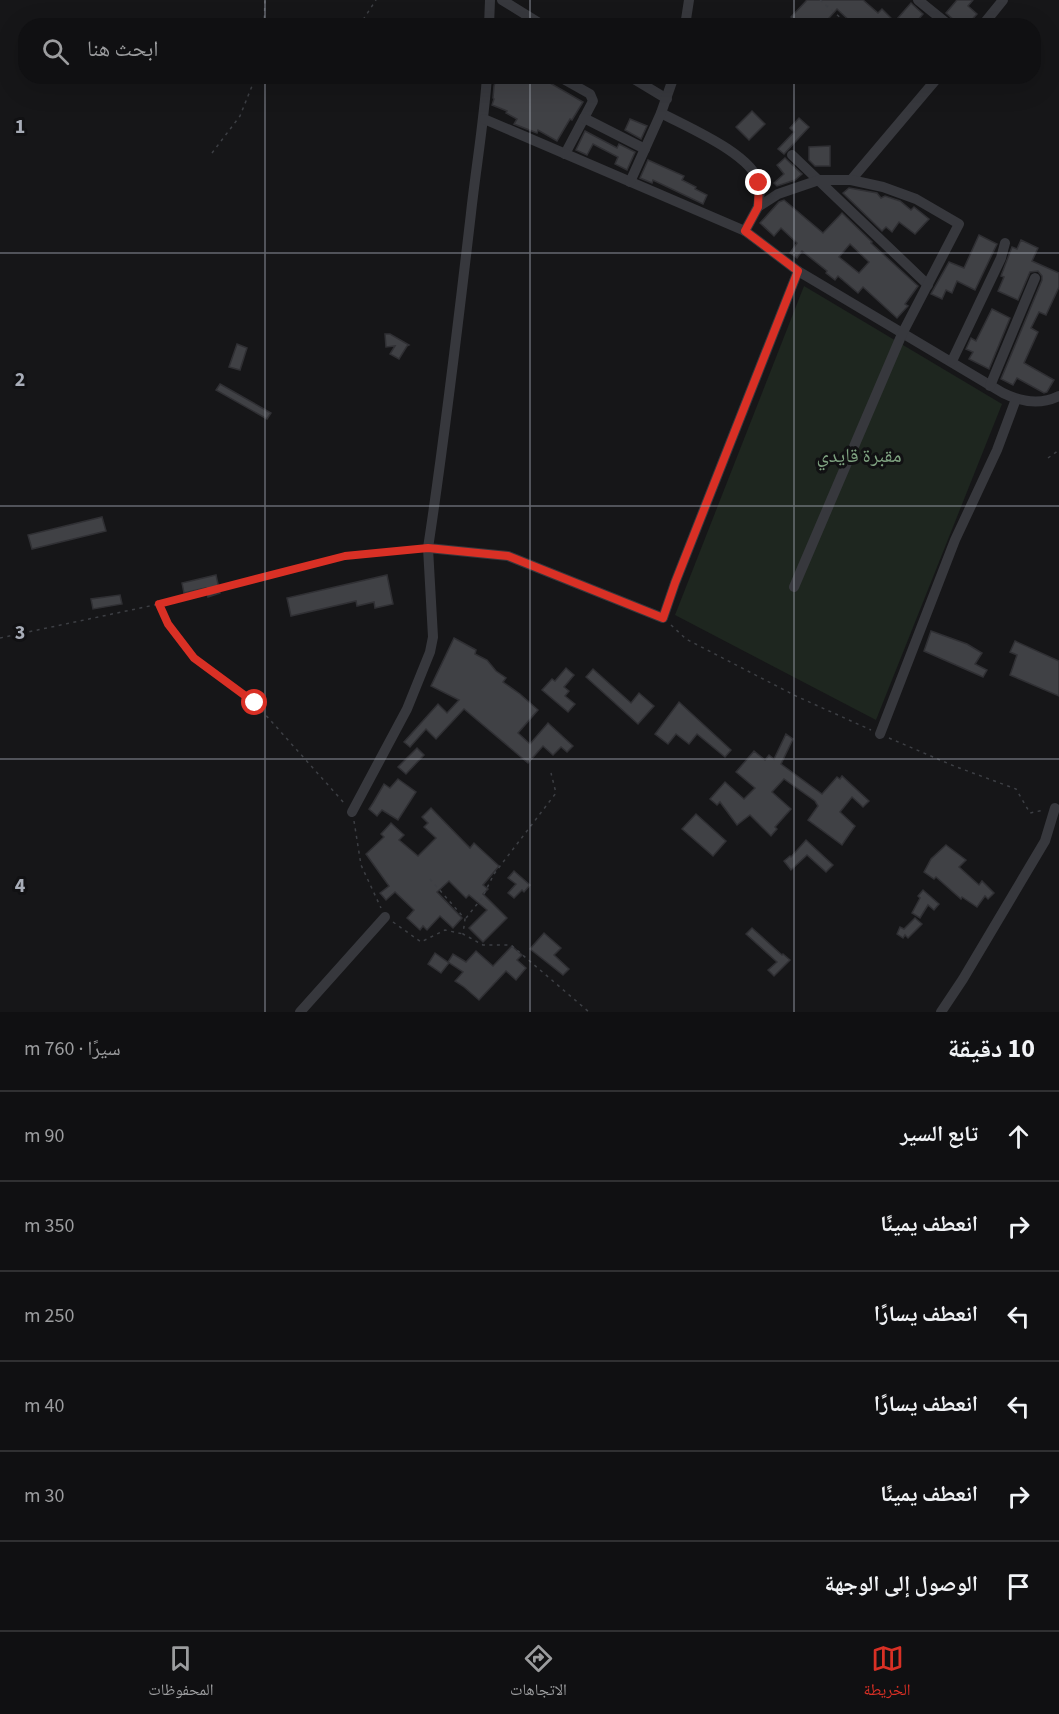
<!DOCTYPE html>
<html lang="ar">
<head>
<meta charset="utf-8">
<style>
	:root { --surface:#101012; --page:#1e1e20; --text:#f1f3f6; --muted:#9c9d9f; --line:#303032; --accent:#d93025 }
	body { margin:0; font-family:"Source Sans 3","Noto Naskh Arabic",sans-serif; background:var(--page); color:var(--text); direction:rtl }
	.stop { position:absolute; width:18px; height:18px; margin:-14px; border:4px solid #d93025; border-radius:50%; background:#fff }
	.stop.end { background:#d93025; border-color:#fff; box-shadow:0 2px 6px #0008 }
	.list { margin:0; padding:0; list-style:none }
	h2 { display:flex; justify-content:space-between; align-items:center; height:78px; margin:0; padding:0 24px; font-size:26px }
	h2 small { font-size:20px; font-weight:400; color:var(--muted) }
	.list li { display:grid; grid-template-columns:39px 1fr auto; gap:18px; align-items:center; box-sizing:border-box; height:90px; padding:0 24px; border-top:2px solid var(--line) }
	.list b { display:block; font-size:22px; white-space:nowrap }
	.list em { font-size:20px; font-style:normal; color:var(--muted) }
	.icon { flex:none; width:33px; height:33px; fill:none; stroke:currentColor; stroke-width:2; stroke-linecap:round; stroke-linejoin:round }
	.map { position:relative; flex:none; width:1059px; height:1012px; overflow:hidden; direction:ltr }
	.search { position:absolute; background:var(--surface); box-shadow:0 6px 24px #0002; left:18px; right:18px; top:18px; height:66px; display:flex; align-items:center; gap:15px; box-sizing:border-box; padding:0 21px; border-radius:24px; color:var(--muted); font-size:22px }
	.sheet { height:618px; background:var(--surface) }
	nav { display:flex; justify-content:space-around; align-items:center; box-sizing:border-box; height:84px; border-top:2px solid var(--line); background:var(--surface); font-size:16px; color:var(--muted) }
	nav a { display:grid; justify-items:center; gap:3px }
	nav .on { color:var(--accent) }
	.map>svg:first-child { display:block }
</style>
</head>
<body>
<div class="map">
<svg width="1059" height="1012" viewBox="0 0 1059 1012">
	<rect width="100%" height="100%" fill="#161618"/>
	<polygon fill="#1e261f" points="804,286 1002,404 876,720 675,615"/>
	<g fill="#404145" stroke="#303034" stroke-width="1.5" fill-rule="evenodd">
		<polygon points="807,0 863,0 878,13 882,9 891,18 885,26 855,26 837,9 822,26 815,20 810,26 800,26 791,17"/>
		<polygon points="957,0 973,0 968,6 977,14 966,26 957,26 955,21 946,13"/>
		<polygon points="911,3 923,14 913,26 904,26 897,19"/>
		<polygon points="497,76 538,76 583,102 572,120 570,119 557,141 538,130 537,133 514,124 517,119 506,113 507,111 492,105 494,99 493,98 494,86"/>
		<polygon points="752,111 765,124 749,140 736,127"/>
		<polygon points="799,118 809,127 784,154 778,149 794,132 790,128"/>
		<polygon points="630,119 647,126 641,139 625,130"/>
		<polygon points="585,131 617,148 619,144 635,152 627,170 615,164 618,157 593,144 587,155 576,150"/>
		<polygon points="830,146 830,166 815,166 809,160 809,147"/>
		<polygon points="785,158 802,174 795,180 777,186 774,183 784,174 777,165"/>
		<polygon points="648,160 684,176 682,180 696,187 695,189 707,195 703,204 653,180 652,183 640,178"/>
		<polygon points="849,188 877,193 881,198 885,196 900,201 911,210 914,207 929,219 915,234 899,222 892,232 886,227 882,231 843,193"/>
		<path d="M784,200L823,233L842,213L872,242L871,243L918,286L905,304L908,306L897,318L863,287L858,293L838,276L835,280L826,273L827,271L802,251L797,258L790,253L797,243L781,228L774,236L760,223L779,202ZM850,244L869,262L859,273L839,257Z"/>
		<polygon points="979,235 997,244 975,290 957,281 952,293 946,290 942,299 931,294 949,262 964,268"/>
		<polygon points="1021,240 1038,248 1032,261 1059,273 1059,287 1046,315 1039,312 1031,328 1038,332 1024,363 1054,380 1047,392 1044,393 1017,378 1013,385 1001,379 1042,280 1042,276 1038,271 1030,272 1018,300 998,291 1004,277 1001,276 1012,247 1017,249"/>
		<polygon points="992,309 1010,318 989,369 969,359 973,352 966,349 971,338 976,341"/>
		<polygon points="385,334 390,334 409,345 407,346 399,359 390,354 395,346 386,347"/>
		<polygon points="237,344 247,348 240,370 229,367"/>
		<polygon points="220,384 271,413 267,419 216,390"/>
		<polygon points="102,517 106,531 32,549 28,535"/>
		<polygon points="216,575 220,593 208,597 206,588 184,593 182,583"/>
		<polygon points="387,575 393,604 375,608 374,602 357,606 356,601 291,616 287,598"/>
		<polygon points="120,595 122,604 93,609 91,599"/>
		<polygon points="931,631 967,644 982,653 975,664 987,670 983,677 924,651"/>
		<polygon points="454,638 476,650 475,654 487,660 496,671 506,678 503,682 520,694 538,710 518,733 530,744 548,723 573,746 567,752 561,747 553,755 543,746 528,763 464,709 436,739 426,729 410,747 404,742 438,704 447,713 459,700 431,686"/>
		<polygon points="1015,641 1059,661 1059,696 1010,675 1017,655 1010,652"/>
		<polygon points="566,668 574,675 564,687 569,691 565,696 575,704 568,712 542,690 552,679 555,681"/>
		<polygon points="593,669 631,703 639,693 654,706 638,724 586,677"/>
		<polygon points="679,702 731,750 725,757 697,734 689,744 676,734 668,744 655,734"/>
		<polygon points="786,734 793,739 781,764 822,794 837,777 840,779 842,776 869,801 863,807 852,797 840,812 855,826 842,845 808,820 818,806 815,801 784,779 772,792 791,809 775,827 777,829 771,836 750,815 737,825 720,802 717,805 710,799 725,782 744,799 755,788 736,772 754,751 765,760 769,755 774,759"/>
		<polygon points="417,748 424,755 406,774 398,767"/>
		<polygon points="398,779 416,792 398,820 382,810 377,816 369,809 373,803 384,784 390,788"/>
		<polygon points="431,808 470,848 474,843 499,866 483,885 488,889 483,894 507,918 483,942 469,928 487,910 469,895 466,898 449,881 437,892 462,918 453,928 440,916 427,930 423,926 420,930 407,918 414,910 395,892 386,900 380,893 389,886 366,854 384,837 381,834 391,823 404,835 399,840 418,856 436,838 424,827 428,823 422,817"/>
		<polygon points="696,814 726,841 713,856 682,829"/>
		<polygon points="806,840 833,865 826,872 807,855 791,870 784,861 790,856 791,857"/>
		<polygon points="946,845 966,860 959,867 979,885 982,881 994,893 988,899 985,896 977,907 962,897 961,899 936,877 934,879 924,872 931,859"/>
		<polygon points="514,871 530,885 524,892 522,890 514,898 508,893 516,884 508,878"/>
		<polygon points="923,890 939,904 934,910 928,905 920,918 912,913 920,898 918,896"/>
		<polygon points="915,918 922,924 908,938 905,935 903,938 897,934 900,927 904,929"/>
		<polygon points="752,928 782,955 783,954 790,960 774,976 768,970 777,962 746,934"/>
		<polygon points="544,933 561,948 554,955 569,969 563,975 530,949"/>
		<polygon points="512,946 522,955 517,960 526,968 516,980 506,971 479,1000 464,987 455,981 463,972 448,962 453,954 466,962 476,951 493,966"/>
		<polygon points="435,953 449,963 441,973 428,964"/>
	</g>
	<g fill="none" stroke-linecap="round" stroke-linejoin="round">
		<g stroke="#3d3f44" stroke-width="1.5" stroke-dasharray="3 4.5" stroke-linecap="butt">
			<polyline points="820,0 850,26"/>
			<polyline points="264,26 265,0"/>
			<polyline points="359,26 376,0"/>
			<polyline points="911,76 919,84"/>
			<polyline points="212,153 240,116 256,76"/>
			<polyline points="1048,458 1059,450"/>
			<polyline points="159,604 168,624 194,658 255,703 345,804"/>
			<polyline points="671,625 686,639 796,696 871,730"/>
			<polyline points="0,638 159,604 345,556 418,549"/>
			<polyline points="889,738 954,766 1016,789 1030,813 1044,810"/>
			<polyline points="354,821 361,865 381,908"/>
			<polyline points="430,879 465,919 463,934 483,945 511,945 589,1012"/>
			<polyline points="466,918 482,898 494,874 556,793 551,773"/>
			<polyline points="393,922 421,942 445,930 463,934"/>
		</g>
		<g stroke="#37383d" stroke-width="10">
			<polyline points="502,0 544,26"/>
			<polyline points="918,0 950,26"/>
			<polyline points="489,26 490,0"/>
			<polyline points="685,26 689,0"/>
			<polyline points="982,26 1003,0"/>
			<path d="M487,76C484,122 476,167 471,213C458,325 445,436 428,548L508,556L663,618L675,583L798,271"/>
			<polyline points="558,76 590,94 593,101 565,154"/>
			<polyline points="629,76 667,99"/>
			<path d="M661,113C687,127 752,154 759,183C761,191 759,199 758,207"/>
			<polyline points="584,118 645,149"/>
			<path d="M484,119L745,231L798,271L1003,393C1021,402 1041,405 1059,396"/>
			<polyline points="792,155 928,285"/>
			<polyline points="851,180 939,76"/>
			<polyline points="630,182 661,113 674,76"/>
			<polyline points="745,231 758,207 778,194 819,180 851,180 883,187 916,199 959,224 902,334 794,587"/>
			<polyline points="952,361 1001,258 1005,243"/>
			<polyline points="990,386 1035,278"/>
			<polyline points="880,734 955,540 997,450 1016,399"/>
			<polyline points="352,812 407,709 430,652 433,637 428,548"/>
			<polyline points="300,1012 385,917"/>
			<polyline points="941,1012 963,979 1045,841 1055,808"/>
		</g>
	</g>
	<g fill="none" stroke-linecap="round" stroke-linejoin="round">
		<polyline stroke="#d93025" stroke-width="8" points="255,703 194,658 168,624 159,604 345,556 428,548 508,556 663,618 675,583 798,271 745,231 758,207 759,183"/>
	</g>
	<path fill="none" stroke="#a8adb8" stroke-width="1.5" stroke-opacity="0.55" d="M265,0V26M530,0V26M794,0V26M265,76V1012M530,76V1012M794,76V1012M0,253H1059M0,506H1059M0,759H1059"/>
	<g text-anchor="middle" stroke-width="6" stroke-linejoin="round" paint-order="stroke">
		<g font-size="20" fill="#7fa381" stroke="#111113">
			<text x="859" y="462">مقبرة قايدي</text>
		</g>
	</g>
	<g font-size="20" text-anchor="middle" font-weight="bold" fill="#a8adb8" stroke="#111113" stroke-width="6" stroke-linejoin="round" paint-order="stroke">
		<text x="20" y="133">1</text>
		<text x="20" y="386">2</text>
		<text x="20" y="639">3</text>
		<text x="20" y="892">4</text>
	</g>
</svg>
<div class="stop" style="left:255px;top:703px"></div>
<div class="stop end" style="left:759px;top:183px"></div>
<div class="search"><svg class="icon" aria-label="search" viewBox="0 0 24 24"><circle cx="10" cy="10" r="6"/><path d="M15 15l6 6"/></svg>ابحث هنا</div>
</div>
<section class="sheet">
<h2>10 دقيقة<small>سيرًا · 760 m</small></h2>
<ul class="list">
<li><svg class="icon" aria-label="ahead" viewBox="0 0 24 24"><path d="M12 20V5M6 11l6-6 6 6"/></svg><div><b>تابع السير</b></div><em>90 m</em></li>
<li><svg class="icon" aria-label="right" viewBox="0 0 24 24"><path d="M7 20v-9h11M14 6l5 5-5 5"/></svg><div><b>انعطف يمينًا</b></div><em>350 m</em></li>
<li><svg class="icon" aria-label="left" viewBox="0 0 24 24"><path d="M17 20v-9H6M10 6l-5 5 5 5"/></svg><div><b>انعطف يسارًا</b></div><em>250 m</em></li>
<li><svg class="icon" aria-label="left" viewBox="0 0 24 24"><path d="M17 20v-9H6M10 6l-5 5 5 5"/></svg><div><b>انعطف يسارًا</b></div><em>40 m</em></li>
<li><svg class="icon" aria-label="right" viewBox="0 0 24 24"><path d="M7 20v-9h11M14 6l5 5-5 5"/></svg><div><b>انعطف يمينًا</b></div><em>30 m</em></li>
<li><svg class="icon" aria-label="arrive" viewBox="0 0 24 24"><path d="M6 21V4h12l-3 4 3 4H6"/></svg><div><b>الوصول إلى الوجهة</b></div></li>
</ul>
</section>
<nav>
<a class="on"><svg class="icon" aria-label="map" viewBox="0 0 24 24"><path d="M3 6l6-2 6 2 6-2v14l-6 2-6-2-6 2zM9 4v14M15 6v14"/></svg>الخريطة</a>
<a><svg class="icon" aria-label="directions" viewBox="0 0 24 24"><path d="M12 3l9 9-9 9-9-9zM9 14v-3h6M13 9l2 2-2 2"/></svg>الاتجاهات</a>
<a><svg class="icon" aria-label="saved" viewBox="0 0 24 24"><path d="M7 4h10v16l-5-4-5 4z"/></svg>المحفوظات</a>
</nav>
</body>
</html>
